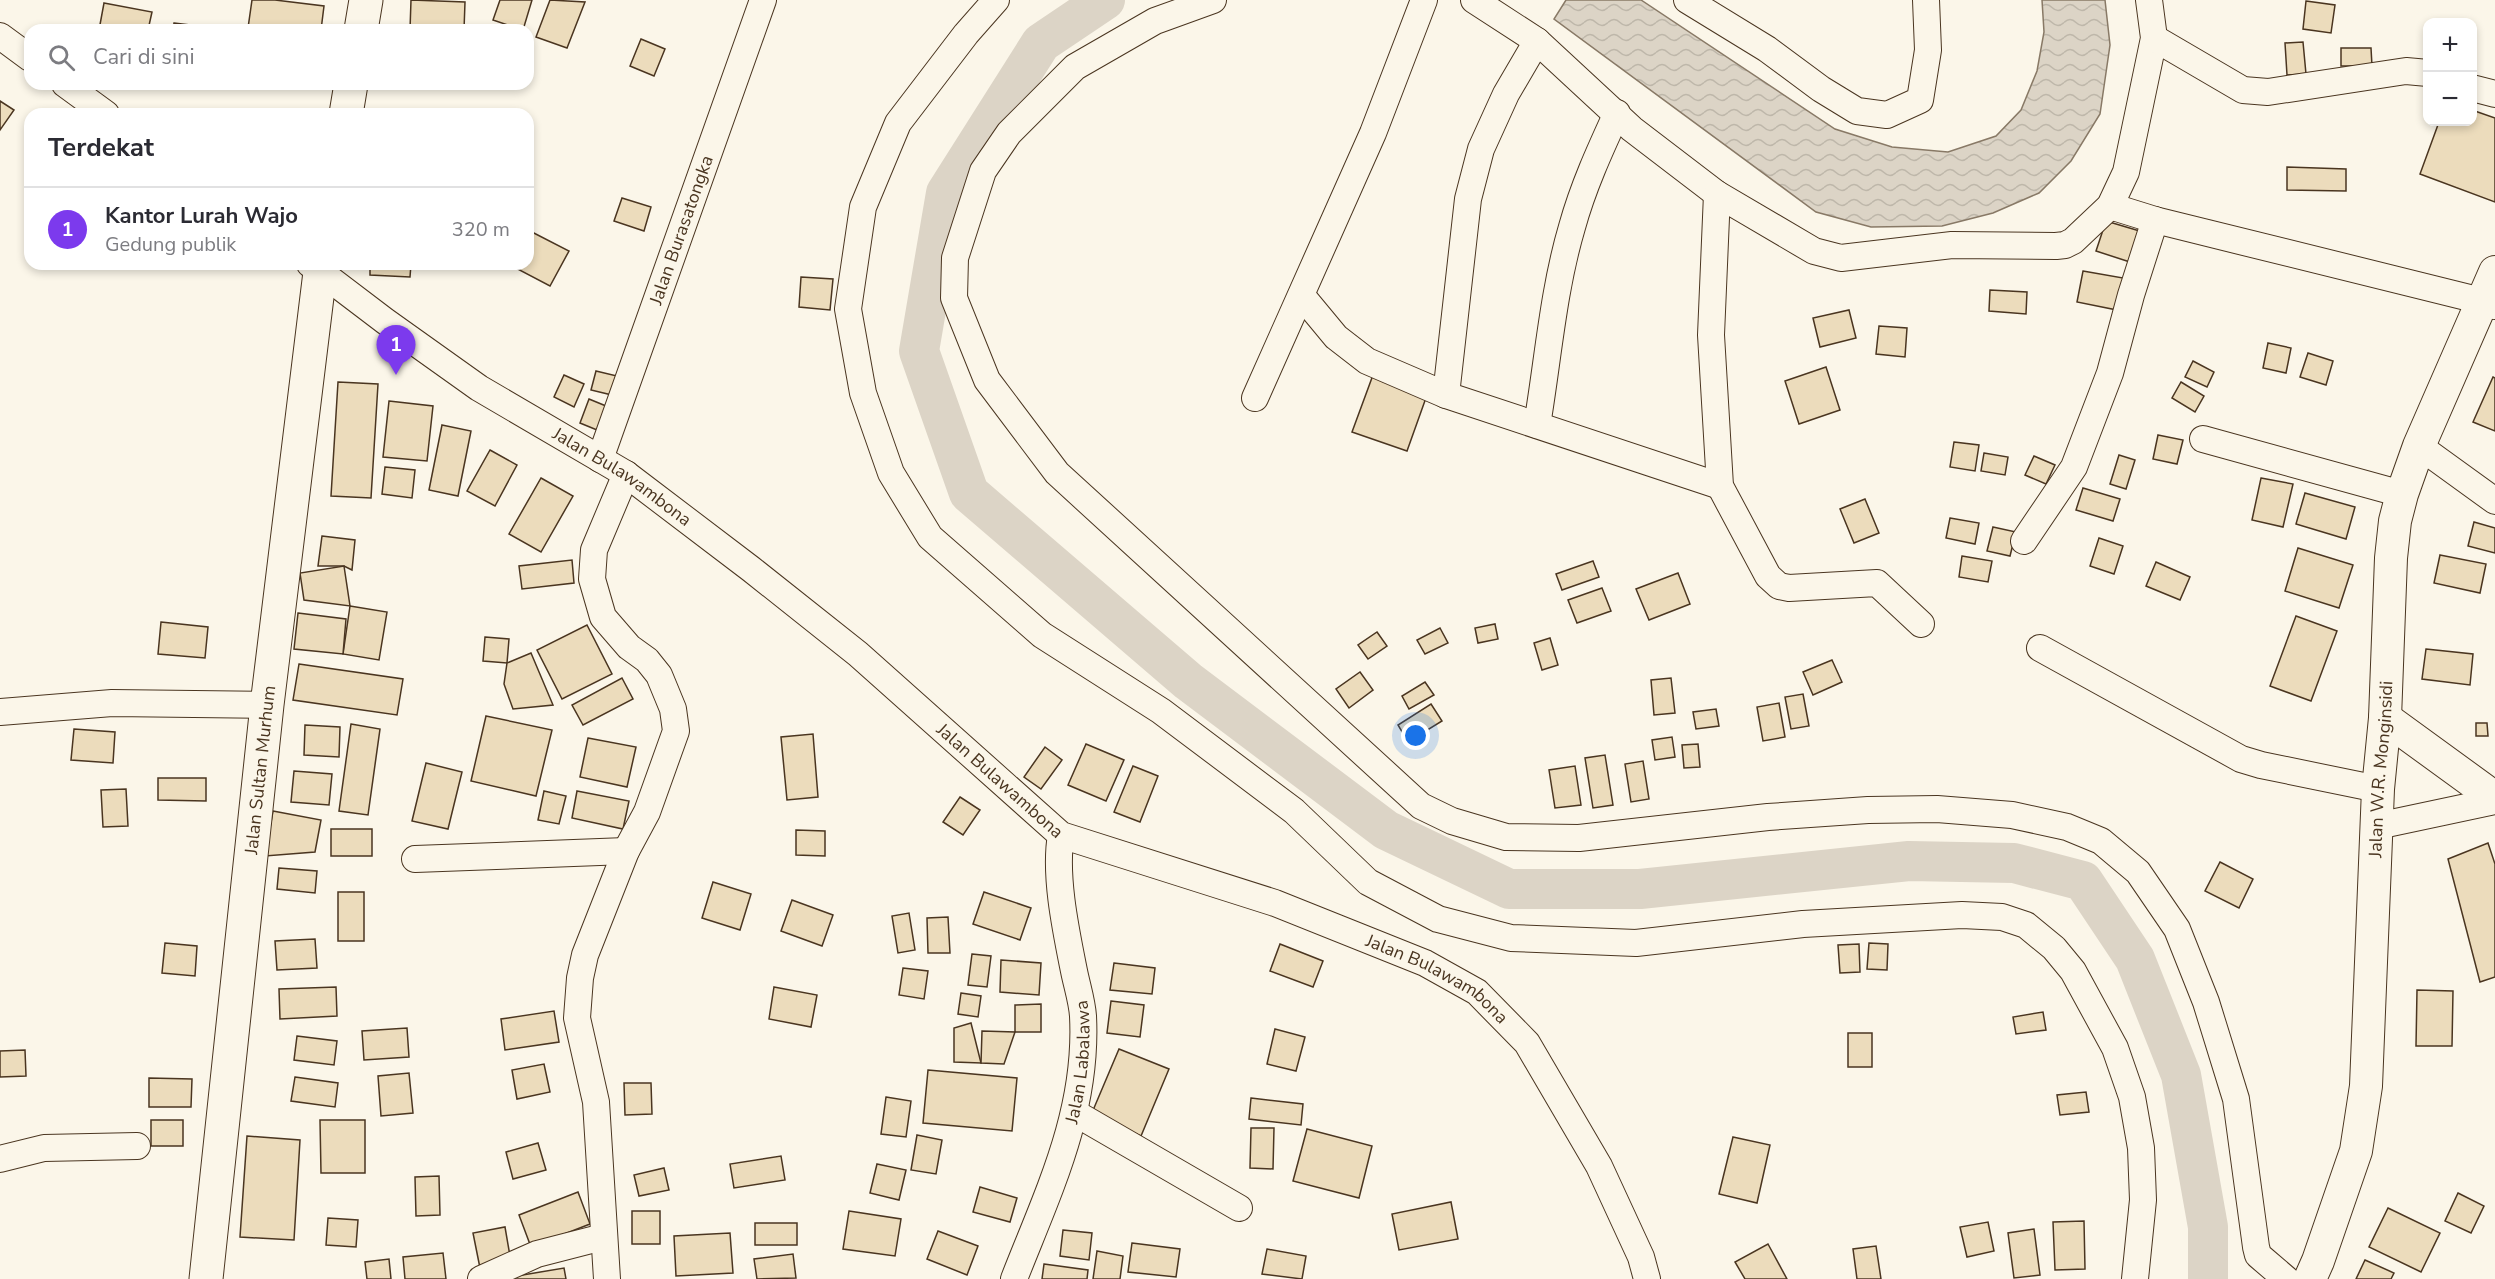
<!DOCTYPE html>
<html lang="id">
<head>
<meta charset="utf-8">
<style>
	:root { --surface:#fff; --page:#f7f7f7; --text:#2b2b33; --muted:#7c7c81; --line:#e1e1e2; --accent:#7c3aed }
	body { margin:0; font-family:"Nunito Sans",sans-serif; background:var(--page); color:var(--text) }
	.controls { position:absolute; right:18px; top:18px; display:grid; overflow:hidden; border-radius:12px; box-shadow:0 3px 9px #0003 }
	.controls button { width:54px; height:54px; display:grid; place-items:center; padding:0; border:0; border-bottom:2px solid var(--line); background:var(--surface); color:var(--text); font:30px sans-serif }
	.you { position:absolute; left:1416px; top:736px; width:21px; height:21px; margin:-15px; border:4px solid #fff; border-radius:50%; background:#1a73e8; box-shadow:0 0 0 9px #1a73e833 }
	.badge { display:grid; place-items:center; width:39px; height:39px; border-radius:50%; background:var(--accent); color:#fff; font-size:20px; font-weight:700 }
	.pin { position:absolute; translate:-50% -50px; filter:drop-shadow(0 2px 3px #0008) }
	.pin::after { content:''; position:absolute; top:32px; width:21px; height:18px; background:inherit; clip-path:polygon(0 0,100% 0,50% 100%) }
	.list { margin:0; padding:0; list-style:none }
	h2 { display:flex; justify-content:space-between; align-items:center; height:78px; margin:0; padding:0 24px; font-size:26px }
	h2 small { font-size:20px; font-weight:400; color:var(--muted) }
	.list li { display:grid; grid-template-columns:39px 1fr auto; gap:18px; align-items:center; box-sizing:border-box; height:84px; padding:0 24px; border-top:2px solid var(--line) }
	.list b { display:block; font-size:22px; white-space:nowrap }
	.list p { margin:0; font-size:20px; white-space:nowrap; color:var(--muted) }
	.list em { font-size:20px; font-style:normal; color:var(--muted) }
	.icon { flex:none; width:33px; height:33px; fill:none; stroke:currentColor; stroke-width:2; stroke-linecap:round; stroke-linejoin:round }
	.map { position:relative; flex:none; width:2495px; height:1279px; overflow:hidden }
	.search { position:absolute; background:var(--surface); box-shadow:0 3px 9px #0003; left:24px; top:24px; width:510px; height:66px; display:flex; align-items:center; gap:15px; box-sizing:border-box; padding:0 21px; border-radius:18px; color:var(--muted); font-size:22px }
	.panel { position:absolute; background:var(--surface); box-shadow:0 3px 9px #0003; left:24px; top:108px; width:510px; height:162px; border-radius:18px }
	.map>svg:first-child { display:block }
</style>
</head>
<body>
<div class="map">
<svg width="2495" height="1279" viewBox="0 0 2495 1279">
	<defs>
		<pattern id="water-waves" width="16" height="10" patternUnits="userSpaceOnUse" patternTransform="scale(1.5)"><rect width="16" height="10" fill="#dcd4c6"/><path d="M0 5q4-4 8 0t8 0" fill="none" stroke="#beb7aa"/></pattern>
	</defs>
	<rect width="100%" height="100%" fill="#fbf6e9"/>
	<polygon fill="url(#water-waves)" stroke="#887966" stroke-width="1.5" points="1566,0 1641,0 1835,129 1892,147 1948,152 1996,136 2021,110 2037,71 2044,32 2042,0 2105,0 2110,45 2100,114 2071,161 2039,193 1993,213 1942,226 1871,227 1816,212 1554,19"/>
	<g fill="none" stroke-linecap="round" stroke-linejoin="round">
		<polyline stroke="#dcd4c6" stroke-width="40" points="1105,0 1041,43 946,193 919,351 969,493 1188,681 1386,830 1509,889 1640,889 1909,861 2014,863 2083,881 2135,959 2181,1075 2208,1227 2208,1279"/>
	</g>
	<g fill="#ecdcbc" stroke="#4a3520" stroke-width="1.5">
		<polygon points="252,0 275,0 324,6 321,30 248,28"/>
		<polygon points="411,0 465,2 464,30 410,30"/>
		<polygon points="500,0 532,0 523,30 493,20"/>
		<polygon points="550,0 585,2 567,48 536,37"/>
		<polygon points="2306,1 2335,5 2331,33 2303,29"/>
		<polygon points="104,3 152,12 148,30 99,30"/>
		<polygon points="174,23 223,29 223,30 173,30"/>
		<polygon points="641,39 665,49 654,76 630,66"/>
		<polygon points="2303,42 2306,74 2287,75 2285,43"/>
		<polygon points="2341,48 2371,48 2372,66 2341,66"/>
		<polygon points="0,101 14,110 0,130"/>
		<polygon points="2472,110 2495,118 2495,202 2420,174 2439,122 2472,122"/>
		<polygon points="2287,167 2346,169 2346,191 2287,190"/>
		<polygon points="622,198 651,207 644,231 614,221"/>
		<polygon points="2106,221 2143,232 2133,263 2096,251"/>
		<polygon points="528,230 569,251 550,286 508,264 528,264"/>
		<polygon points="370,264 411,264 410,277 370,275"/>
		<polygon points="2083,271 2129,279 2122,311 2077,302"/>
		<polygon points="801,277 833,279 830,310 799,307"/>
		<polygon points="1990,290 2027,292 2026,314 1989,311"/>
		<polygon points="1849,310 1856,338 1820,347 1813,318"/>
		<polygon points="1879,326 1907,328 1905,357 1876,354"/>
		<polygon points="2268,343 2291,348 2286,373 2263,368"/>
		<polygon points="2308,353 2333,361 2326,385 2300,377"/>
		<polygon points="2193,361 2214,372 2207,387 2185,377"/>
		<polygon points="1826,367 1840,410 1799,424 1785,381"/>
		<polygon points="596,371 617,376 612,395 591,390"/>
		<polygon points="564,375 584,384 574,407 554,397"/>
		<polygon points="1373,375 1427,395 1407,451 1352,432"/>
		<polygon points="2493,377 2495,378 2495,431 2473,422"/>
		<polygon points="338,382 378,384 371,498 331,496"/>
		<polygon points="2181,382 2204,396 2195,412 2172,398"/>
		<polygon points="589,399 606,406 597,430 580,423"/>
		<polygon points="389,401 433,406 427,461 383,457"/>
		<polygon points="442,425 471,431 458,496 429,490"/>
		<polygon points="2158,435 2183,440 2177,464 2153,459"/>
		<polygon points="1954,442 1979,445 1975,471 1950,467"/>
		<polygon points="490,450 517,465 495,506 467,491"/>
		<polygon points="1984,453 2008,457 2005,475 1981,471"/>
		<polygon points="2119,455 2135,460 2126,489 2110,484"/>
		<polygon points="2034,456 2055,465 2046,484 2025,475"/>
		<polygon points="385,467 415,470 412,498 382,494"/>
		<polygon points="541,478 573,496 541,552 509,534"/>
		<polygon points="2261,478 2293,484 2283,527 2252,520"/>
		<polygon points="2083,488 2120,499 2113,521 2076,510"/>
		<polygon points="2305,493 2355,507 2346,539 2296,524"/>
		<polygon points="1865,499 1879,533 1854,543 1840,509"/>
		<polygon points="1950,518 1979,523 1975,544 1946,538"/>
		<polygon points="2474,522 2495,528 2495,553 2468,546"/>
		<polygon points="1993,527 2016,532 2010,556 1987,551"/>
		<polygon points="322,536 355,540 352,570 344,566 318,566"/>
		<polygon points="2099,538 2123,546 2114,574 2090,566"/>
		<polygon points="2298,548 2353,565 2339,608 2285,591"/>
		<polygon points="2440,555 2486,564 2480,593 2434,583"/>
		<polygon points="1962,556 1992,561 1988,582 1959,577"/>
		<polygon points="572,560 574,583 522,589 519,566"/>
		<polygon points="1593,561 1599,577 1562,590 1556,574"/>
		<polygon points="2156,562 2190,577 2180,600 2146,586"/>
		<polygon points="344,566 350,606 304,600 300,573"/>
		<polygon points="1678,573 1690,604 1649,620 1636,589"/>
		<polygon points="1602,588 1611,611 1577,623 1568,600"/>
		<polygon points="350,606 387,612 379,660 343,654"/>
		<polygon points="298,613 346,619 343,654 294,649"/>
		<polygon points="2296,616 2337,631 2311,701 2270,686"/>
		<polygon points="161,622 208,627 205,658 158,654"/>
		<polygon points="1495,624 1498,639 1478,643 1475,628"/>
		<polygon points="587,625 612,674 562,699 537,650"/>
		<polygon points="1440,628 1448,643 1425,654 1417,640"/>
		<polygon points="1377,632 1387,646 1368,659 1358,645"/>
		<polygon points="485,637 509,639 507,663 483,661"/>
		<polygon points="1550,638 1558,665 1542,670 1534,643"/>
		<polygon points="2426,649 2473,654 2470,685 2422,679"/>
		<polygon points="531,653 553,705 513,709 504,684 507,663"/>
		<polygon points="1832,660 1842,682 1813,695 1803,672"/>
		<polygon points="299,664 403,679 397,715 293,700"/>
		<polygon points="1360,672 1373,690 1349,708 1336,689"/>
		<polygon points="622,678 633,699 583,725 572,705"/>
		<polygon points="1671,678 1675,713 1654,715 1651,680"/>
		<polygon points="1425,682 1434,695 1409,709 1402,696"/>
		<polygon points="1803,694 1809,726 1791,729 1785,697"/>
		<polygon points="1779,703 1785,737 1763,741 1757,707"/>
		<polygon points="1431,704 1442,721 1408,742 1398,725"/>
		<polygon points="1716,709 1719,726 1696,729 1693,712"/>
		<polygon points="486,716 552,730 536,796 471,781"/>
		<polygon points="2476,723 2487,723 2488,736 2476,736"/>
		<polygon points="351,724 380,729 368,815 339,811"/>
		<polygon points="305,725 340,727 339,757 304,755"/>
		<polygon points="74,729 115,732 113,763 71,760"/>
		<polygon points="813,734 818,797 787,800 781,737"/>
		<polygon points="1672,737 1675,757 1655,760 1652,740"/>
		<polygon points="588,738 636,747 627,787 580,777"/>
		<polygon points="1086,744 1124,760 1106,801 1068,785"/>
		<polygon points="1698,744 1700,767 1684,768 1682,745"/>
		<polygon points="1045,747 1062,760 1041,789 1024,777"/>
		<polygon points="1605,755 1613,805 1593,808 1585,758"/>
		<polygon points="1643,761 1649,799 1631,802 1625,764"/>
		<polygon points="426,763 462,772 448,829 412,821"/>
		<polygon points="1133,766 1158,776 1140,822 1114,812"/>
		<polygon points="1575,766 1581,805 1555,808 1549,770"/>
		<polygon points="294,771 332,774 329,805 291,802"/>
		<polygon points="158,778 206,778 206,801 158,800"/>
		<polygon points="126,789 128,826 103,827 101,790"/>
		<polygon points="544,791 566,796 559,824 538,820"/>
		<polygon points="577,791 629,801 623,829 572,818"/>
		<polygon points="960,797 980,810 963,835 943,822"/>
		<polygon points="273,811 321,820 315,852 265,856"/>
		<rect x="331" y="829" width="41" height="27"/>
		<polygon points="796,830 825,831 825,856 796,855"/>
		<polygon points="2488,843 2495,864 2495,977 2480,982 2448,859"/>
		<polygon points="2220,862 2253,879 2239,908 2205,891"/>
		<polygon points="279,868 317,871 315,893 277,889"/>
		<polygon points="713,882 751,894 740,930 702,918"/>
		<rect x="338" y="892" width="26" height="49"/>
		<polygon points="984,892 1031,908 1020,940 973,924"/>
		<polygon points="792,900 833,915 822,946 781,931"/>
		<polygon points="909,913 915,950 898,953 892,916"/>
		<polygon points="948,917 950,953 928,953 927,918"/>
		<polygon points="315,939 317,968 277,970 275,941"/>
		<polygon points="165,943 197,946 195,976 162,973"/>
		<polygon points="1869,943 1888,944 1887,970 1867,969"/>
		<polygon points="1280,944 1323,961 1313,987 1270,971"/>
		<polygon points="1859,944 1860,972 1840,973 1838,945"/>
		<polygon points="972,954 991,956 987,987 968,985"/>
		<polygon points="1001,960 1041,963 1039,995 1000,992"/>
		<polygon points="1114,963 1155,968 1152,994 1110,990"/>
		<polygon points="903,968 928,971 924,999 899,995"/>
		<polygon points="336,987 337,1016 280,1019 279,989"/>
		<polygon points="774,987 817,995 811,1027 769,1019"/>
		<polygon points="2417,990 2453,991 2452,1046 2416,1046"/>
		<polygon points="961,993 981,996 978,1017 958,1014"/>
		<polygon points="1111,1001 1144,1005 1140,1037 1107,1033"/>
		<polygon points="1041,1004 1041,1032 1015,1032 1015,1005"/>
		<polygon points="554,1011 559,1042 505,1050 501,1019"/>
		<polygon points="2043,1012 2046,1030 2016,1034 2013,1017"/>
		<polygon points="971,1023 981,1063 954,1062 954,1028"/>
		<polygon points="407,1028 409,1057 364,1060 362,1031"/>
		<polygon points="1275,1029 1305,1037 1296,1071 1267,1064"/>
		<polygon points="982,1031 1015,1032 1004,1064 981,1063"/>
		<rect x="1848" y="1033" width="24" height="34"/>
		<polygon points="297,1036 337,1041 334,1065 294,1060"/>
		<polygon points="1119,1049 1169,1069 1141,1136 1091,1115"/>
		<polygon points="25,1050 26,1076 0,1077 0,1051"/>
		<polygon points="544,1064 550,1092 517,1099 512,1070"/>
		<polygon points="928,1070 1017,1078 1012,1131 923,1123"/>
		<polygon points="409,1073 413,1113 381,1116 378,1076"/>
		<polygon points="295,1077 338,1083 335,1107 291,1101"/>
		<polygon points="149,1078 192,1079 191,1107 149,1107"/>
		<polygon points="624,1083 651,1083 652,1114 625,1115"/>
		<polygon points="2086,1092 2089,1112 2060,1115 2057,1095"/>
		<polygon points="886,1097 911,1101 906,1137 881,1134"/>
		<polygon points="1251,1098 1303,1104 1301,1125 1249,1119"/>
		<rect x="151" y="1120" width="32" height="26"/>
		<polygon points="320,1120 365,1120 365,1173 321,1173"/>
		<polygon points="1251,1128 1274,1128 1273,1169 1250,1168"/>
		<polygon points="1307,1129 1372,1146 1359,1198 1293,1181"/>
		<polygon points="917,1135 942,1140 936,1174 911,1170"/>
		<polygon points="247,1136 300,1140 294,1240 240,1237"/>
		<polygon points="1733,1137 1770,1145 1757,1203 1719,1194"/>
		<polygon points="538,1143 546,1170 513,1179 506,1152"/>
		<polygon points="781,1156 785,1180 734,1188 730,1164"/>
		<polygon points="877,1164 906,1170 899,1200 870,1193"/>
		<polygon points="664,1168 669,1190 639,1196 634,1175"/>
		<polygon points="439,1176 440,1215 416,1216 415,1177"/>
		<polygon points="980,1187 1017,1198 1010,1222 973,1212"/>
		<polygon points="578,1192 590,1224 531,1247 519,1215"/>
		<polygon points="2458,1193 2484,1206 2471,1233 2445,1221"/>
		<polygon points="1451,1202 1458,1239 1399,1250 1392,1214"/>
		<polygon points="2388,1208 2440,1233 2421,1272 2369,1247"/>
		<rect x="632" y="1211" width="28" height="33"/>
		<polygon points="849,1211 901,1219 895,1256 843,1249"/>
		<polygon points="328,1218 358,1220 356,1247 326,1245"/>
		<polygon points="2084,1221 2085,1269 2055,1270 2053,1222"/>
		<polygon points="1988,1222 1994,1251 1967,1257 1960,1227"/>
		<rect x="755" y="1223" width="42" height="22"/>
		<polygon points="505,1227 511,1262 480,1268 473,1233"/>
		<polygon points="2034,1229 2040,1275 2014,1278 2008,1233"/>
		<polygon points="1063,1230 1092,1233 1089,1260 1060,1256"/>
		<polygon points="938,1231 978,1246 967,1275 927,1259"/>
		<polygon points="730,1233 733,1273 676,1276 674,1236"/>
		<polygon points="1132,1243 1180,1249 1176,1277 1128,1272"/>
		<polygon points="1768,1244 1787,1279 1745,1279 1735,1262"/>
		<polygon points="1876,1246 1881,1279 1857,1279 1853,1249"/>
		<polygon points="1267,1249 1306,1256 1302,1279 1262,1274"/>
		<polygon points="1097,1251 1123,1256 1120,1279 1093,1279"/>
		<polygon points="443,1253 446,1279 405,1279 403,1257"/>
		<polygon points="793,1254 796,1278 757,1279 754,1259"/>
		<polygon points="389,1259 391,1279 367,1279 365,1262"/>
		<polygon points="2365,1260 2394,1273 2391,1279 2356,1279"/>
		<polygon points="1044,1264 1088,1270 1087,1279 1042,1279"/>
		<polygon points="564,1268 566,1279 499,1279"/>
	</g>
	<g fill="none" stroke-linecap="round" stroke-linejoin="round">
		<defs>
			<g id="minor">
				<polyline points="996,0 966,34 898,123 863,207 848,309 863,393 891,473 930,537 1042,635 1161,711 1294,811 1368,882 1438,919 1511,938 1636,943 1803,924 1962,915 2002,917 2026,925 2054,948 2073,971 2115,1048 2132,1097 2141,1148 2143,1200 2135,1279"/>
				<polyline points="1213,0 1155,21 1075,67 1009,133 983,171 955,258 954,298 987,380 1057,473 1421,806 1452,821 1506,837 1579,838 1768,817 1868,810 1937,809 2012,815 2067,827 2101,841 2138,872 2177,929 2206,1002 2236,1099 2256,1247 2258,1255 2286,1279"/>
				<polyline points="1474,0 1537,41 1632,129 1717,194 1814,251 1841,258 1952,245 2056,246 2065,245 2073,241 2110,206 2126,172 2154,38 2149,0"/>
				<polyline points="1687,0 1767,49 1821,89 1857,111 1887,115 1920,100 1928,50 1926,0"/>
				<polyline points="0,36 30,58"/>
				<polyline points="2154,38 2243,90 2268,92 2406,71 2428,73"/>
				<polyline points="65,84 106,114"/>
				<polyline points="2472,88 2495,94"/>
				<polyline points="1717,194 1711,335 1720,486 1768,576 1779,586 1789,588 1877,583 1921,624"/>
				<polyline points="2110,206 2155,220 2482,301 2495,306"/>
				<path id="s1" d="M310,264L385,321L479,388L626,474L751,569L858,654L1061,835L1275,903L1425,963L1477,992L1527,1043L1599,1166L1641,1257L1647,1279"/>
				<polyline points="1302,296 1336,337 1367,361 1446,395 1720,486"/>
				<polyline points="1446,395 1468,199 1481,149 1506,94 1537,41"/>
				<polyline points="1255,398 1373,133 1424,0"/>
				<path d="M1537,425C1548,360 1553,291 1572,227C1583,187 1600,150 1617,113"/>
				<polyline points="2203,439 2402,494"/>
				<polyline points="2419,446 2495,501"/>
				<path id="s2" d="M600,459L763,0"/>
				<polyline points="2024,541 2074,467 2110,373 2131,295 2155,220"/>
				<polyline points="2040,648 2241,759 2261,765 2378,789"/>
				<polyline points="0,712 112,703 267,705"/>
				<polyline points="2377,826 2495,801"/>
				<polyline points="415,859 626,851"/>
				<polyline points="1075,1113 1239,1208"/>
				<polyline points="0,1159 44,1148 137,1146"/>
				<polyline points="481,1279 537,1254 603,1237"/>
				<polyline points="607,1279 596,1102 577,1018 580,978 585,955 626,851 647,812 676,731 673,709 659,675 647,660 629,647 603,617 592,579 594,550 626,474"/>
				<path id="s3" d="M1014,1279C1048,1192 1088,1112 1083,1016C1082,1001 1077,986 1074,971C1066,931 1054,875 1061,835"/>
			</g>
			<g id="major">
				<polyline points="2385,718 2495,798"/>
				<path id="s4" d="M2310,1279L2318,1261L2356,1151L2366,1086L2378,789L2385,718L2391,558L2395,521L2402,494L2419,446L2495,272"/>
			</g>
			<g id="highway">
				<polyline points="361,30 366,0"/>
				<polyline points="346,114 351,84"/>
				<path id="s5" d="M206,1279L267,705L321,264"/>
			</g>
		</defs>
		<use href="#minor" stroke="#4a3520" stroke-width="28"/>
		<use href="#major" stroke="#4a3520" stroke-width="34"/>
		<use href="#highway" stroke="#4a3520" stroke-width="35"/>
		<use href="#minor" stroke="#fbf6e9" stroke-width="26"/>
		<use href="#major" stroke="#fbf6e9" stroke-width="32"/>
		<use href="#highway" stroke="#fbf6e9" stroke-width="33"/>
	</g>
	<g text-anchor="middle" stroke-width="4.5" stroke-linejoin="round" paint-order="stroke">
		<g font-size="18" fill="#4a3520" stroke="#fbf6e9">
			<text dy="6" stroke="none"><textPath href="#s2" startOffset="243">Jalan Burasatongka</textPath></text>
			<text dy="6" stroke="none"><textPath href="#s1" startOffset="378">Jalan Bulawambona</textPath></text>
			<text dy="6" stroke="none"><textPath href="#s4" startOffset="519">Jalan W.R. Monginsidi</textPath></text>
			<text dy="6" stroke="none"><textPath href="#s5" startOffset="512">Jalan Sultan Murhum</textPath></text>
			<text dy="6" stroke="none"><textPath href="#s1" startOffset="864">Jalan Bulawambona</textPath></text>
			<text dy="6" stroke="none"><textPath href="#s1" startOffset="1350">Jalan Bulawambona</textPath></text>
			<text dy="6" stroke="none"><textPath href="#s3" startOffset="228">Jalan Labalawa</textPath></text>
		</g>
	</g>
</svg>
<div class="controls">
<button>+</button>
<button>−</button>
</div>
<div class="you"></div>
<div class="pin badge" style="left:396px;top:375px">1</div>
<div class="search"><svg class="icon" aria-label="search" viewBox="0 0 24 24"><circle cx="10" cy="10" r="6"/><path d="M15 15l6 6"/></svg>Cari di sini</div>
<section class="panel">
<h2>Terdekat<small></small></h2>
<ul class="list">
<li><span class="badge">1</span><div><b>Kantor Lurah Wajo</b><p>Gedung publik</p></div><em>320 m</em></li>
</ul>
</section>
</div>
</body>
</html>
